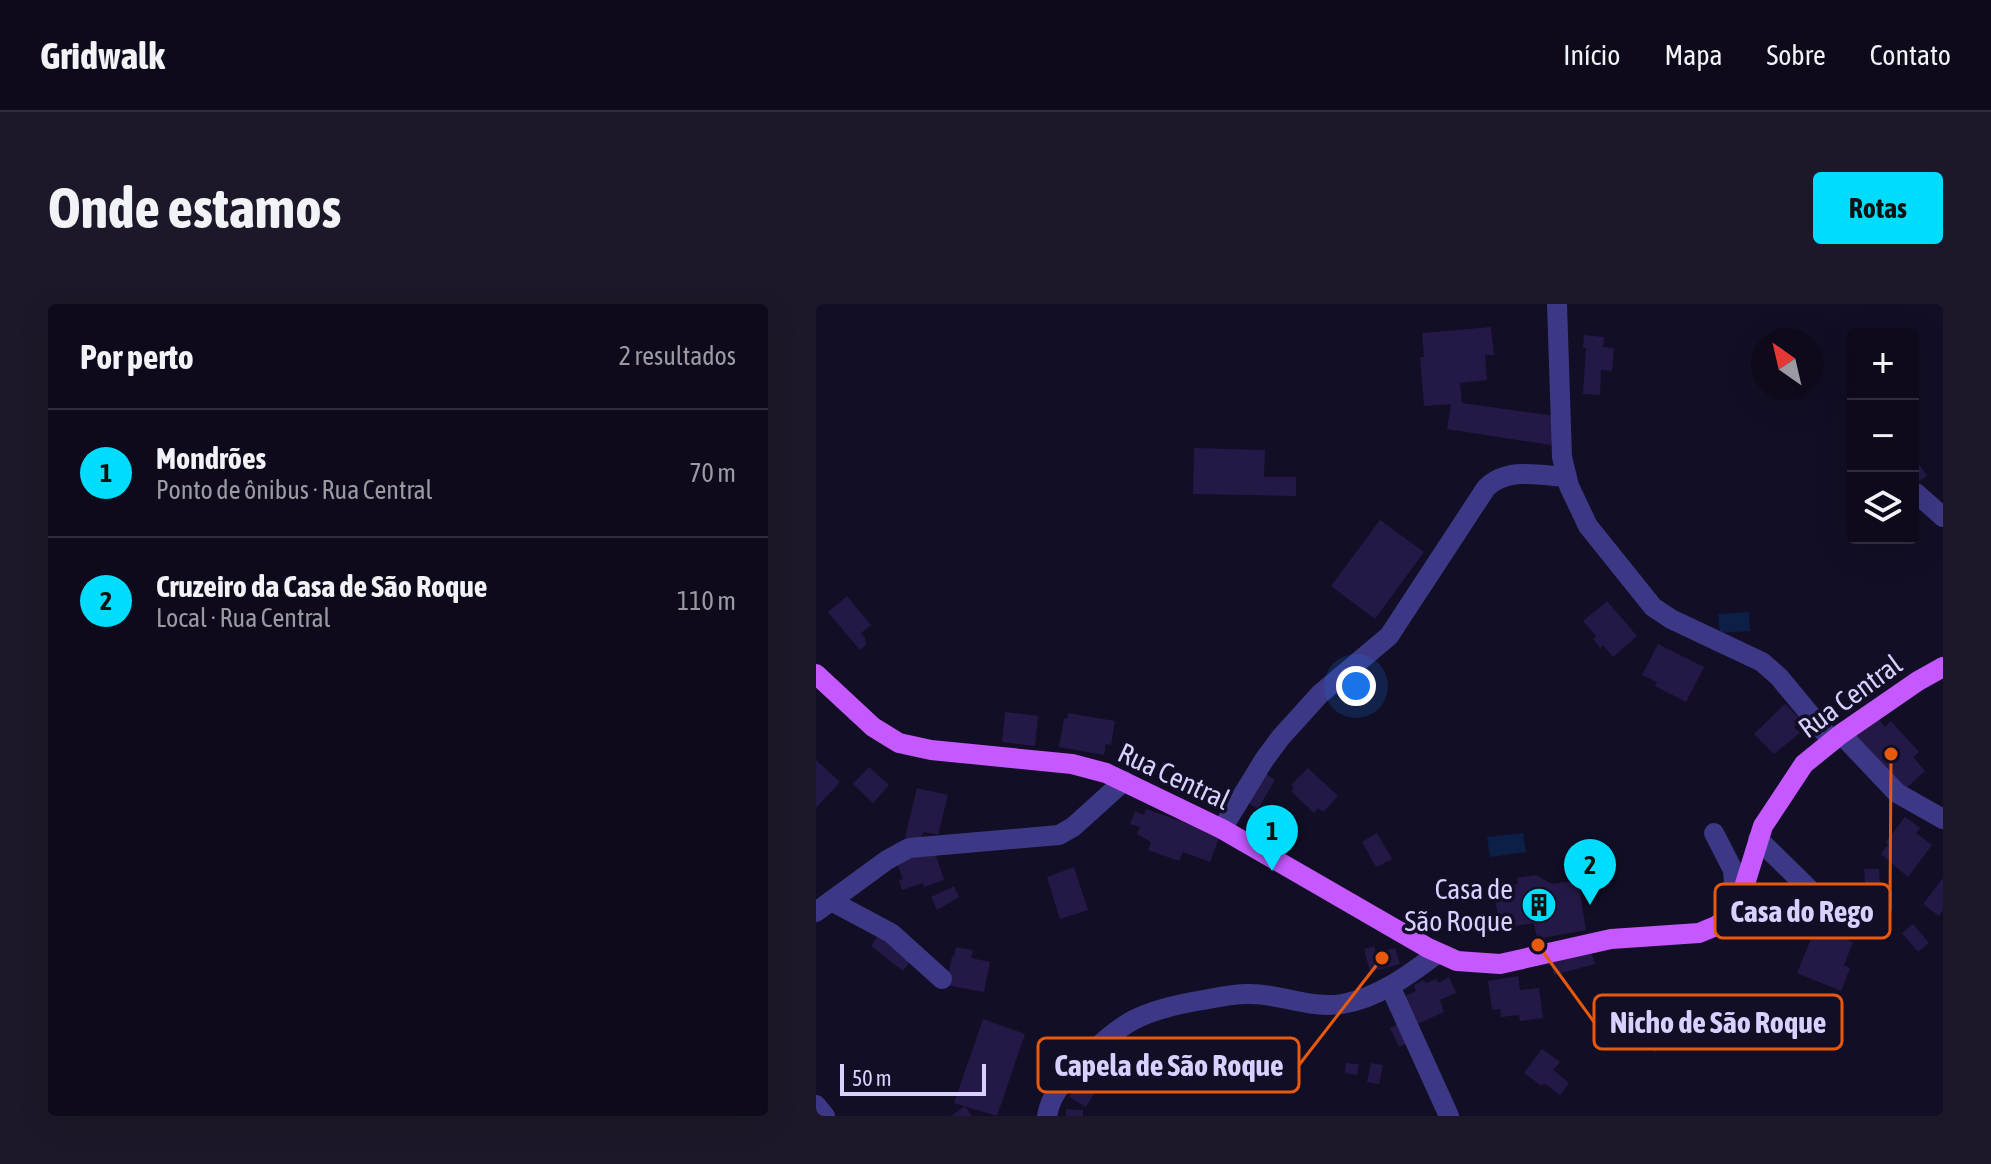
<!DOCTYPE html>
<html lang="pt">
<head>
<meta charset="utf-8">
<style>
	:root { --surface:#0e0a1c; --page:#1c1829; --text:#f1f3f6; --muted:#9b9aa3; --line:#2e2b3b; --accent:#00ddfc }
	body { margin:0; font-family:"Asap Condensed",sans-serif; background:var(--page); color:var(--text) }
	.controls { position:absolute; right:24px; top:24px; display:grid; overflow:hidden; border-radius:8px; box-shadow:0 8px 32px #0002 }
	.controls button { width:72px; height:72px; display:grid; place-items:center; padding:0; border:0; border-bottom:2px solid var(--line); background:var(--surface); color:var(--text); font:40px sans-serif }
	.compass { position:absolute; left:935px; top:24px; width:72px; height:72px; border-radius:50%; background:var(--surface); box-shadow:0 8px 32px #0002; rotate:326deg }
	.scale { position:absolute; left:24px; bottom:20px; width:146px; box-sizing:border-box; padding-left:8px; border:4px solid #d8d1ff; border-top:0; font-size:22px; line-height:28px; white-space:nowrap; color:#d8d1ff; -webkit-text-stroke:6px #120e25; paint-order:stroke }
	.you { position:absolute; left:540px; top:382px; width:28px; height:28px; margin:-20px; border:6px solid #fff; border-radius:50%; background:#1a73e8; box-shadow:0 0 0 12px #1a73e833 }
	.badge { display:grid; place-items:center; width:52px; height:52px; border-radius:50%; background:var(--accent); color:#111; font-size:26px; font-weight:700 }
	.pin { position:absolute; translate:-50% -66px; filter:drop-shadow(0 2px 4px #0008) }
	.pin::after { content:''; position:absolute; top:42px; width:28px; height:24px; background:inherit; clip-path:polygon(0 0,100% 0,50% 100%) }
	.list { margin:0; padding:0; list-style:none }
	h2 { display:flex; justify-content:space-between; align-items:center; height:104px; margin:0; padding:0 32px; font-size:34px }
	h2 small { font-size:26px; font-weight:400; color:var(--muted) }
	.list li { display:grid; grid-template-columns:52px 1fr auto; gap:24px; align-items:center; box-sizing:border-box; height:128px; padding:0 32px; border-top:2px solid var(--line) }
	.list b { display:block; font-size:30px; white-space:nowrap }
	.list p { margin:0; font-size:26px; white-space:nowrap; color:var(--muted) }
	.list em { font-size:26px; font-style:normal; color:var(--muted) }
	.icon { flex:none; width:44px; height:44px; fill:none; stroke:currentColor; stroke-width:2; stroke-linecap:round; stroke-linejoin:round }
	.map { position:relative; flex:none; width:1127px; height:812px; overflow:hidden; border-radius:8px }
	header { display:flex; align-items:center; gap:48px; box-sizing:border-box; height:112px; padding:0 40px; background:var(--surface); border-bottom:2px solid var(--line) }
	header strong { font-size:38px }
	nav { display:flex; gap:44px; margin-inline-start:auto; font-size:28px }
	.intro { display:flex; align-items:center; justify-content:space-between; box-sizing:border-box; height:192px; padding:0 48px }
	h1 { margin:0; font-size:56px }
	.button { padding:20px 36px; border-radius:8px; background:var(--accent); color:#111; font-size:28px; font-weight:700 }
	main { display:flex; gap:48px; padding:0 48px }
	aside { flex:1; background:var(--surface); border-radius:8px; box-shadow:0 8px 32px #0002 }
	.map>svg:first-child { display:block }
</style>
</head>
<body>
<header>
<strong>Gridwalk</strong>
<nav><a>Início</a><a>Mapa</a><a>Sobre</a><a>Contato</a></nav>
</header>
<div class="intro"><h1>Onde estamos</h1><a class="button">Rotas</a></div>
<main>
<aside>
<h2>Por perto<small>2 resultados</small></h2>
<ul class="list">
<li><span class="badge">1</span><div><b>Mondrões</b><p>Ponto de ônibus · Rua Central</p></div><em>70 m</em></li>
<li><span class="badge">2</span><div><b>Cruzeiro da Casa de São Roque</b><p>Local · Rua Central</p></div><em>110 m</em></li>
</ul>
</aside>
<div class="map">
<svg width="1127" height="812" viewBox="0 0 1127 812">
	<rect width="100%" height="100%" fill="#120e25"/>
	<g fill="#0b1f47">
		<polygon points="933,308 934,327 904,329 902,310"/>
		<polygon points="707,529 710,548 674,553 671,533"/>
	</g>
	<g fill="#241946">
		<polygon points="675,23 678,51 669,51 671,76 644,79 646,99 739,112 735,141 631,125 635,100 608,102 604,53 608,53 606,29"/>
		<polygon points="768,31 788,33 787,43 798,44 796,67 785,66 784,91 767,90 770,44 767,44"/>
		<polygon points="378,144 449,146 448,173 480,173 480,192 377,190"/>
		<polygon points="1097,151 1111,172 1097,181"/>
		<polygon points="564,216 608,248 559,315 515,282"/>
		<polygon points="31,292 55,321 45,329 49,334 50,341 44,346 12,308"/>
		<polygon points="791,297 821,332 797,353 787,341 784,344 777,335 780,332 767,317"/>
		<polygon points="842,340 888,363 870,398 839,382 841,378 826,371"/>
		<polygon points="969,400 985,416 978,423 984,429 958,450 938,430"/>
		<polygon points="189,408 222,412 219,442 186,438"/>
		<polygon points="252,409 299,417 295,441 290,440 288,451 243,443 248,414 251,415"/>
		<polygon points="1061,413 1069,423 1075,417 1103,448 1097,453 1109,467 1088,486 1037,435"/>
		<polygon points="0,456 24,478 0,504"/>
		<polygon points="53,463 73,481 57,499 37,480"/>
		<polygon points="492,464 522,492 507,508 502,504 498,509 475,487 478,484 475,481"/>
		<polygon points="447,468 459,476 442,505 429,497"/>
		<polygon points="101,484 132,491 122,531 108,528 103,536 89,533"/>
		<polygon points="330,505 404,531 394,558 367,548 363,557 332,546 335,538 321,530 324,523 314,520 319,507 328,511"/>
		<polygon points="1089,513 1104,524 1100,529 1116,541 1092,573 1065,550 1072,540 1070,538"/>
		<polygon points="561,529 576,555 560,563 546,538"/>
		<polygon points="118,546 128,576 108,583 107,579 86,586 83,576 87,575 81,559"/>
		<polygon points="258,563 272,606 244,615 231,573"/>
		<polygon points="1048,565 1063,565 1065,591 1050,592"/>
		<polygon points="720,571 736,580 762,576 770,626 721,635 718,619 684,624 677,584 702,580 701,574"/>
		<polygon points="1127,574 1127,606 1123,612 1107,600"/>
		<polygon points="138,582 143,593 121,606 115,593"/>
		<polygon points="1097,620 1113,639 1102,648 1086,629"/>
		<polygon points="1000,623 1037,638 1028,661 1034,664 1025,687 981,669"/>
		<polygon points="63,630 96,655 87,667 55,642"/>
		<polygon points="558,642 560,649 579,644 584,660 554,668 548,645"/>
		<polygon points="140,643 157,646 155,654 174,658 168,688 130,681 136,652 138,653"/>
		<polygon points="774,645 779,660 738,671 734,657"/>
		<polygon points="702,672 704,686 723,684 727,714 704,717 703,711 685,713 684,705 676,706 672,677"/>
		<polygon points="633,673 640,689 624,696 628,708 599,721 587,693 600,687 598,681 608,676 610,679 620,675 622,679"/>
		<polygon points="841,707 861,727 839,748 822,731 831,721 829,719"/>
		<polygon points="167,715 209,730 181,812 138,799"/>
		<polygon points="584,719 594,738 583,743 574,724"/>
		<polygon points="726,745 744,758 737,766 753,779 744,791 728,779 726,782 708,769"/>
		<polygon points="530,759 543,760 541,771 529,769"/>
		<polygon points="555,759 567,761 563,780 551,778"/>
		<polygon points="278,764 289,770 270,803 253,793 267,768 273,772"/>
		<polygon points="149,802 156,812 135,812"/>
		<polygon points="250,805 267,806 267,812 250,812"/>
	</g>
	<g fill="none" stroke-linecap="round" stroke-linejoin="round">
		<g stroke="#3d3885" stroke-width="20">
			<polyline points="741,0 746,153 753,182 772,222 837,303 855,315 946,358 963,373 1016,437"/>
			<polyline points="1100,189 1127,213"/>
			<polyline points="1025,430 1081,489 1127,515"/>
			<path d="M406,525L448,456L465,433L504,390L573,332L670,184C691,163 723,171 750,173"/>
			<polyline points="898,529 917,566 920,603"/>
			<polyline points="942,535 993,585"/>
			<polyline points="15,597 75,629 126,675"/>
			<polyline points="0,608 71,556 93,544 243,531 257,523 308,477"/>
			<polyline points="574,682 633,812"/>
			<polyline points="0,801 9,812"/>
			<path d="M231,812C235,790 247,778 262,762C305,717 326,706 387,696C403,693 419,689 435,690C465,690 495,705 526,700C562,694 593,671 622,649"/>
		</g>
		<polyline stroke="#c558ff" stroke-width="20" points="0,370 57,423 83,439 115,446 256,460 290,469 406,525 612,644 641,657 684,660 795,635 883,629 900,622 911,614 924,596 947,522 988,460 1025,430 1102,377 1127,363"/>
	</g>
	<defs>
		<symbol id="building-disc" viewBox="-11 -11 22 22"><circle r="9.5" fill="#00ddfc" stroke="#120e25"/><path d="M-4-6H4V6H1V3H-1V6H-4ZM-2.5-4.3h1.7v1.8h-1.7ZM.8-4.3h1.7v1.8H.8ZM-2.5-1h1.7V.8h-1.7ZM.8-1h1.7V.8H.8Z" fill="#111"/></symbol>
	</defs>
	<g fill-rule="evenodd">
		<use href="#building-disc" x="703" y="581" width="40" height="40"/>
	</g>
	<g text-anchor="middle" stroke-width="7" stroke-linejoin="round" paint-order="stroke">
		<g font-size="28" fill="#d8d1ff" stroke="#120e25">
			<text transform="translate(1034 392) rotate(-36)" y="10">Rua Central</text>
			<text transform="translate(358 472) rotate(25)" y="10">Rua Central</text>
		</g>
		<g font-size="28" fill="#d8d1ff" stroke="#120e25" text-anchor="end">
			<text x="697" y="595">Casa de<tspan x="697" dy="32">São Roque</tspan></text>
		</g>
	</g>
	<path fill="none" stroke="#e8590c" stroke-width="3" d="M1075 450L1074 607M722 641L778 718M566 654L483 761"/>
	<g fill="#e8590c" stroke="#120e25" stroke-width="3">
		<circle cx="1075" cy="450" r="8"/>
		<circle cx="722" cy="641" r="8"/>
		<circle cx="566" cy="654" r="8"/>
	</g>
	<g fill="#120e25" stroke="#e8590c" stroke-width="3">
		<rect x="899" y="580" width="175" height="54" rx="8"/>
		<rect x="778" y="691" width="248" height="54" rx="8"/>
		<rect x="222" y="734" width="261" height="54" rx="8"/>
	</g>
	<g font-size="30" text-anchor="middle" font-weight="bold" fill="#d8d1ff">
		<text x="986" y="618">Casa do Rego</text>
		<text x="902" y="729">Nicho de São Roque</text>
		<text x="353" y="772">Capela de São Roque</text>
	</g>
</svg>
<div class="controls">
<button>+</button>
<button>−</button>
<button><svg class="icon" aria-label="layers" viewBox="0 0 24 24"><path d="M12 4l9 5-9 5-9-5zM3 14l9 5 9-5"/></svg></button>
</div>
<svg class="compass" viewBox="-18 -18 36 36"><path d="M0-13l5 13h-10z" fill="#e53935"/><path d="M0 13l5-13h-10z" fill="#9b9aa3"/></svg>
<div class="scale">50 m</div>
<div class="you"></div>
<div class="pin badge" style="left:456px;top:567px">1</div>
<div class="pin badge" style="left:774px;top:601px">2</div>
</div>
</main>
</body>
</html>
